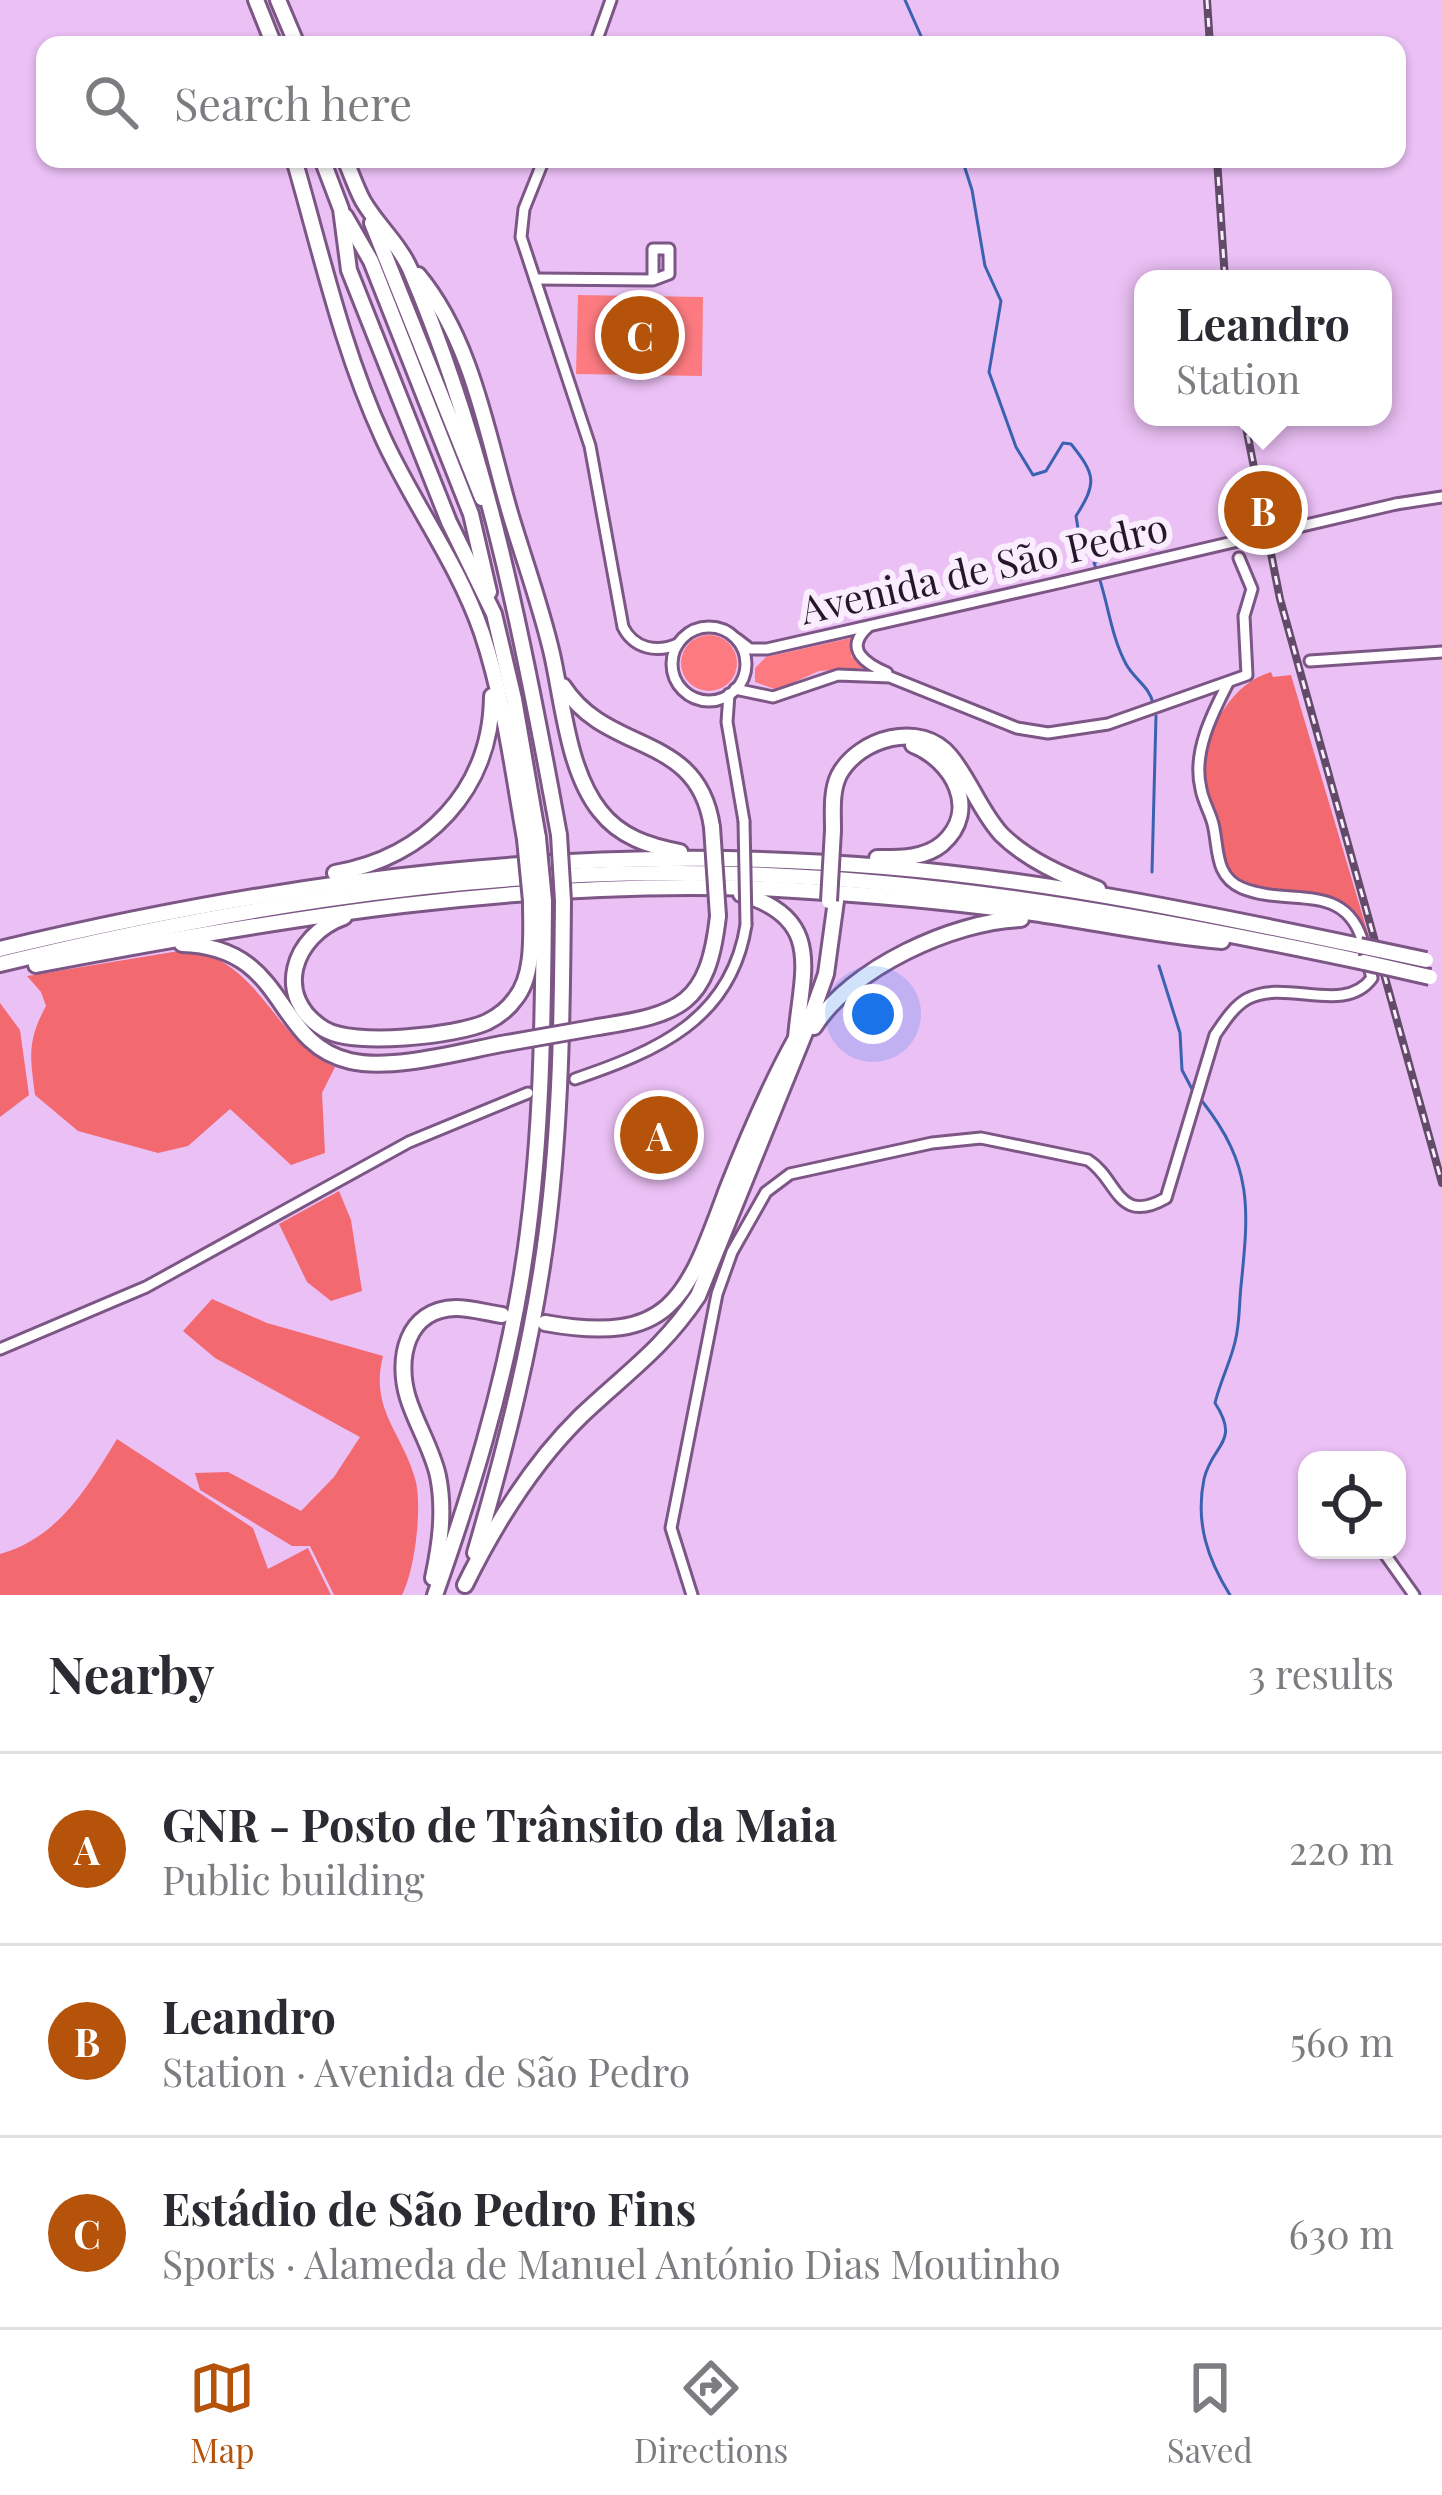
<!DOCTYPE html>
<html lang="en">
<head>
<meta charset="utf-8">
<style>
	:root { --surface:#fff; --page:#f7f7f7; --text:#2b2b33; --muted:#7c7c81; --line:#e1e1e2; --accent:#b45309 }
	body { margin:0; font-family:"Playfair Display",serif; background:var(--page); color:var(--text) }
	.controls { position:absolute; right:36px; bottom:36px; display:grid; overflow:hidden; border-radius:24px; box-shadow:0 3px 9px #0004 }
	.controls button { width:108px; height:108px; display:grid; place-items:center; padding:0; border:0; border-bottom:3px solid var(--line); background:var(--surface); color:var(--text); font:60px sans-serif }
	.you { position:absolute; left:873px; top:1014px; width:42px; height:42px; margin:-30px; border:9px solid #fff; border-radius:50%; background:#1a73e8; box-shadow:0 0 0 18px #1a73e833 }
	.badge { display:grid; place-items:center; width:78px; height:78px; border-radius:50%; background:var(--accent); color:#fff; font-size:39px; font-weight:700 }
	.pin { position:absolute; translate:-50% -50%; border:6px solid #fff; box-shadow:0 3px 12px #0006 }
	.popup { position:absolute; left:1134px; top:270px; width:258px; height:156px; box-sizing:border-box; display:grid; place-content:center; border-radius:24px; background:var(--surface); filter:drop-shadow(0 3px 9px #0005); font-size:39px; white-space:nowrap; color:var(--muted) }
	.popup b { font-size:45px; color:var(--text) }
	.popup::after { content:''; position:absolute; left:50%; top:100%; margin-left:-24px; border:24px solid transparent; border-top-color:var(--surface) }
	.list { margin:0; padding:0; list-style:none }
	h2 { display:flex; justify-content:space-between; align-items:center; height:156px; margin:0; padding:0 48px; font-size:51px }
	h2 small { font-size:39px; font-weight:400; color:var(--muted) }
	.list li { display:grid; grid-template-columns:78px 1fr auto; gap:36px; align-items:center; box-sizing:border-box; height:192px; padding:0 48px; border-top:3px solid var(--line) }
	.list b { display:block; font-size:45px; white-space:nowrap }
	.list p { margin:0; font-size:39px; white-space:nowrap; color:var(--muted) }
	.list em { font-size:39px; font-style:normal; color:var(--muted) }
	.icon { flex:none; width:66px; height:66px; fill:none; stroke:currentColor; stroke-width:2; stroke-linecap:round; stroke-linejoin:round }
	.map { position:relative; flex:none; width:1442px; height:1595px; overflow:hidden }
	.search { position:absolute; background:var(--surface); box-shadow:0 3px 9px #0004; left:36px; right:36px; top:36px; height:132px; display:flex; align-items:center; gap:30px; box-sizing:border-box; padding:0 42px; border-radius:24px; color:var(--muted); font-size:45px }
	.sheet { height:732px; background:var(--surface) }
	nav { display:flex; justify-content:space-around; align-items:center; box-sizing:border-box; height:168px; border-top:3px solid var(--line); background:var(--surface); font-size:33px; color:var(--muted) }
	nav a { display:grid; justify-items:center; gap:6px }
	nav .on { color:var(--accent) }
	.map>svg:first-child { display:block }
</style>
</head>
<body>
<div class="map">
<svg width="1442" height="1595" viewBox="0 0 1442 1595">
	<rect width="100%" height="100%" fill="#ebc0f5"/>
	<g fill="#fd7b80">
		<polygon points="578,295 703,297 702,376 576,374"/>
		<circle cx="709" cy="663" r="28"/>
		<polygon points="851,638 851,656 864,668 819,671 777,690 755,682 755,668 766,657"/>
	</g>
	<g fill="#f26970">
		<path d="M1271,672L1273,677L1291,675L1369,937L1365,936C1358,918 1355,909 1338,899C1312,894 1248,891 1231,872C1221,859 1222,843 1219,828C1217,813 1208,798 1206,783C1201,739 1227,685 1271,672Z"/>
		<path d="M191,949C265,968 272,1038 335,1067L322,1093L325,1153L291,1165L230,1109L188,1146L158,1153L78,1131L35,1095C30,1056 27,1041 46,1006L41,992L27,976Z"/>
		<polygon points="0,1003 20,1030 29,1095 0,1117"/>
		<polygon points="339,1191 351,1220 362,1291 331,1301 307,1282 279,1224"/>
		<path d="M212,1299L267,1323L383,1356C369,1410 404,1434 416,1482C422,1509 415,1570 402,1595H334L310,1546H292L200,1490L195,1473L228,1472L301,1511L334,1477L360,1437L215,1358L183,1331Z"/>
		<path d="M117,1439L253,1528L268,1569L308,1548L331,1595H0V1554C58,1538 87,1488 117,1439Z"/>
	</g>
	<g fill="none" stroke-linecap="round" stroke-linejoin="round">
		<g stroke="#3a62b0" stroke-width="3">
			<polyline points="905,0 925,45"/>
			<path d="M962,159L972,190L985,266L1001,301L989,372L1016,447L1033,475L1046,471L1063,443L1071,444C1096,475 1097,483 1076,516L1079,535L1109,534L1116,553L1094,563C1108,597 1109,632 1126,664C1134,679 1149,686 1153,703"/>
			<polyline points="1152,872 1156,716"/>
			<polyline points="1159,966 1180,1033 1182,1070 1193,1091"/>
			<path d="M1202,1101C1253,1166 1249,1208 1241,1286C1239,1304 1240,1323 1235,1342C1230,1363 1220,1382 1215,1403C1241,1443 1212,1444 1204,1479C1195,1523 1208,1560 1230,1595"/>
		</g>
		<defs>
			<g id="minor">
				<polyline points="595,45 611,0"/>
				<path d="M544,159L524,209L521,237L590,446L623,627C634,649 657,653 678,644"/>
				<polyline points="535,279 653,280 669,274 669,249 653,249 653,280"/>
				<polyline points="1396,504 1442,497"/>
				<path d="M868,627C843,649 866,664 887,673"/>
				<circle cx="709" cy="664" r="37"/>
				<polyline points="737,639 750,649 767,649 1062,582"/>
				<polyline points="1310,661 1442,652"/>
				<path d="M1228,683C1212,714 1192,753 1201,789C1203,801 1210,812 1213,824C1219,848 1214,876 1242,888C1291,908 1347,879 1364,946"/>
				<polyline points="735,689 773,697 838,675 890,677 1017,728 1048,733 1108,724 1247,675 1244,616 1252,589 1239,558"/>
				<polyline points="729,694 727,722 744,821"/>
				<path d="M575,1079C657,1051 731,1020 746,925"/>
				<polyline points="0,1349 146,1287 409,1142 528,1093"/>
				<polyline points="1382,1550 1414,1595"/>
				<path d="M692,1595L671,1528L717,1294L732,1252L766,1192L790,1174L932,1143L981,1138L1088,1160C1118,1179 1117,1226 1166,1198L1215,1035C1224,1022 1233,1007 1247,999C1286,978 1344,1016 1372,978L1368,963"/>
			</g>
			<g id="highway">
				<polyline points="256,0 274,45"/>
				<polyline points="278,0 297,45"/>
				<path d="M294,159C321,252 342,349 383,438C413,504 458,563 482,633C504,699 513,771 525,839"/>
				<polyline points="322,159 341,209 349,270 449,522 494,614 514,699 538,838"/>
				<path d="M345,159C351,173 356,188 363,201C377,225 399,244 410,269C487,450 524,642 559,835"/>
				<polyline points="345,216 371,261 471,514 489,592"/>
				<polyline points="372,223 482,498"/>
				<path d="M418,275C472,340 487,434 510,513C524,560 541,606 552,654C563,703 568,771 600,811C620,837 649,846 680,852"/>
				<path d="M563,686C608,756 698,731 712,827"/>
				<path d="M833,830C833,812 831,791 839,775C859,738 921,720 950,756C970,780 980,811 1001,834C1027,860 1064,876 1098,889"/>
				<path d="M877,858C898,858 924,859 942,844C981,810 952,760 913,745"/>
				<path d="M335,873C426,857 491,790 492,696"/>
				<path d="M741,894C826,918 801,974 796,1038"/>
				<path d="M344,917C293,935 272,997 324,1029C353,1047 456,1036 487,1022C497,1017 508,1009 515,999C535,975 531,931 531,901"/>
				<path d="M182,944C289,947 272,1043 350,1061C394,1071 462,1051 507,1043"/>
				<path d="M0,949C292,879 584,841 884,867C1045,880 1203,913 1360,946"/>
				<path d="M0,964C218,911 439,874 664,873C901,871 1133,913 1364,962"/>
				<path d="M36,965C281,918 527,877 778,889C863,894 948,901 1033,913C1096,922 1159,936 1222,941"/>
				<path d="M598,1027C681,1014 708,1005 718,916"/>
				<path d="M814,1027C851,968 954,921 1021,919"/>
				<path d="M545,1323C671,1346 687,1298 726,1192C746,1141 768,1089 795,1040"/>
				<path d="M475,1553C506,1447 533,1341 547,1231C561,1121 562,1012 563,901"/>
				<path d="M433,1578C440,1545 445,1511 438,1476C432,1449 416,1424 408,1398C396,1359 406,1309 456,1308C471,1308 487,1313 502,1315"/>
				<path d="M465,1585C495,1524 532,1464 581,1416C626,1373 662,1350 698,1296L808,1025L826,974L836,901"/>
				<path d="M435,1595C471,1493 502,1392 520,1286C542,1158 543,1030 544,901"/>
			</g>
		</defs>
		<use href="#minor" stroke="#7c5685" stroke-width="15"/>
		<use href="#highway" stroke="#7c5685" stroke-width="20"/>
		<use href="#minor" stroke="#fff" stroke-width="9"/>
		<use href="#highway" stroke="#fff" stroke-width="14"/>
		<defs>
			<g id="rail">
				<polyline points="1207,0 1210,45"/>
				<polyline points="1217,159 1225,279"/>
				<polyline points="1244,417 1280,599 1442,1183"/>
			</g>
		</defs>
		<use href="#rail" stroke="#624b68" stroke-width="8"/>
		<use href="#rail" stroke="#faedfe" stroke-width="3" stroke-dasharray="9" stroke-linecap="butt"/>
		<defs>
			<g id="minor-bridge">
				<polyline points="1062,582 1396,504"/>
				<polyline points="744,821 746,925"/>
			</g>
			<g id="highway-bridge">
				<polyline points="712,827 718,916"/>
				<polyline points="559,835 563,901"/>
				<polyline points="538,838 544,901"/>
				<polyline points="525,839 531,901"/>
				<polyline points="829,901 833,830"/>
				<polyline points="1360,946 1426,960"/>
				<polyline points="1364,962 1430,977"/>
				<polyline points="507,1043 598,1027"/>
			</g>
		</defs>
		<use href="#minor-bridge" stroke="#7c5685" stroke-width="15" stroke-linecap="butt"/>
		<use href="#highway-bridge" stroke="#7c5685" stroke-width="20" stroke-linecap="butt"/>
		<use href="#minor-bridge" stroke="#fff" stroke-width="9"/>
		<use href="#highway-bridge" stroke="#fff" stroke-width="14"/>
	</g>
	<g text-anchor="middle" stroke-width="12" stroke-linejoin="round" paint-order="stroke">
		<g font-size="39" fill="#251629" stroke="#faedfe">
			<text transform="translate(984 569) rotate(-13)" y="14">Avenida de São Pedro</text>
		</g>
	</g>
</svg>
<div class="controls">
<button><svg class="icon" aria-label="locate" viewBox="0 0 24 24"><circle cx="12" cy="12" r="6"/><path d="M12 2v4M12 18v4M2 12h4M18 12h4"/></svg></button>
</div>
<div class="you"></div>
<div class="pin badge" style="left:659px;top:1135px">A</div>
<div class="pin badge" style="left:1263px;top:510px">B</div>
<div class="popup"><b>Leandro</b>Station</div>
<div class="pin badge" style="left:640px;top:335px">C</div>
<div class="search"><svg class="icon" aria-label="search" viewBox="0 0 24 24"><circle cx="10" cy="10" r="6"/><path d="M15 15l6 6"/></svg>Search here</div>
</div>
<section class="sheet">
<h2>Nearby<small>3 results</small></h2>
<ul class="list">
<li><span class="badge">A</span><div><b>GNR - Posto de Trânsito da Maia</b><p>Public building</p></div><em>220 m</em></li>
<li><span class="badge">B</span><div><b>Leandro</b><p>Station · Avenida de São Pedro</p></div><em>560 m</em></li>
<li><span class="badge">C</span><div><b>Estádio de São Pedro Fins</b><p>Sports · Alameda de Manuel António Dias Moutinho</p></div><em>630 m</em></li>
</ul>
</section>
<nav>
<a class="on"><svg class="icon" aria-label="map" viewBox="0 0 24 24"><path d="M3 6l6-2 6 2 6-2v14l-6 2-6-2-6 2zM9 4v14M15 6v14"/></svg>Map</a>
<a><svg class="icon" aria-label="directions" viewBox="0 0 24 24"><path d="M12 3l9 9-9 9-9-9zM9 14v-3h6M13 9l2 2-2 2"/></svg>Directions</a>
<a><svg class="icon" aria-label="saved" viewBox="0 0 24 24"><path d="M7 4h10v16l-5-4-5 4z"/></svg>Saved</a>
</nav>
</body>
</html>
